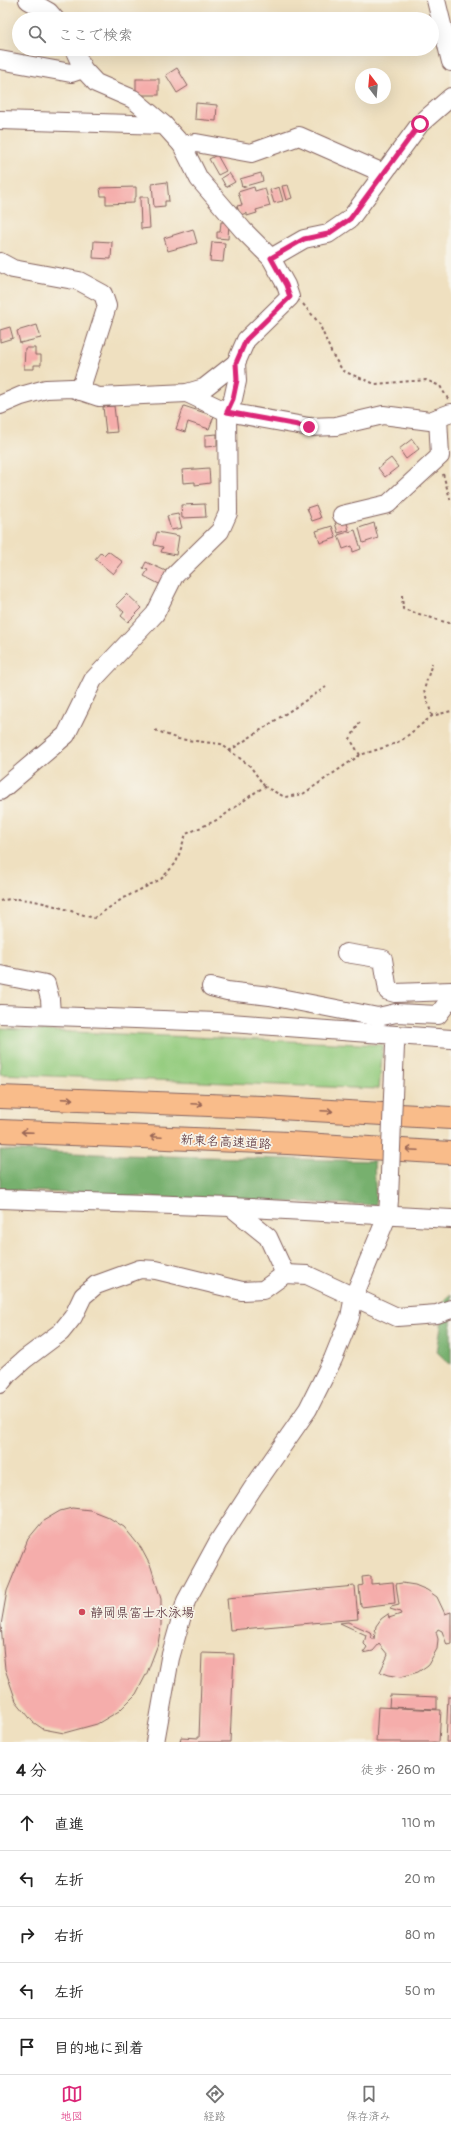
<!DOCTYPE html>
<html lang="ja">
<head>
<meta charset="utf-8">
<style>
	:root { --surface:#fff; --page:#f6f6f6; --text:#222; --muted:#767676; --line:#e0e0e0; --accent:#db2777 }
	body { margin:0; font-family:Pangolin,"Klee One",sans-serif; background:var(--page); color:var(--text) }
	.compass { position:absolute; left:355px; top:68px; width:36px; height:36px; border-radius:50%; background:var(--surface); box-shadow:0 4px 16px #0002; rotate:344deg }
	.stop { position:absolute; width:12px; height:12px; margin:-9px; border:3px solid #db2777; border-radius:50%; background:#fff }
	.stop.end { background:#db2777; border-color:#fff; box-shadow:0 1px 4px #0008 }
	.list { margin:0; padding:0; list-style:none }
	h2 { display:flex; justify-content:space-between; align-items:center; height:52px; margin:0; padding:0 16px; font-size:17px }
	h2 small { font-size:13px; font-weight:400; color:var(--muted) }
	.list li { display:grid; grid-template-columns:26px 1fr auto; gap:12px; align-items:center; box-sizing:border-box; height:56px; padding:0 16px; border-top:1px solid var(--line) }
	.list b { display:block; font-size:15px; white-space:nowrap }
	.list em { font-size:13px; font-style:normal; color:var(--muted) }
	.icon { flex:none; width:22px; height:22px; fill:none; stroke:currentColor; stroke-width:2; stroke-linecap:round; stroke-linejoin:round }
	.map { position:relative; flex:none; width:451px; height:1742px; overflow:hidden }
	.search { position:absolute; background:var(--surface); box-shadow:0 4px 16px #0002; left:12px; right:12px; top:12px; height:44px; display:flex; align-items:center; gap:10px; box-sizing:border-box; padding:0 14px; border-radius:22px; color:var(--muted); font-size:15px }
	.sheet { height:332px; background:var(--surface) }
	nav { display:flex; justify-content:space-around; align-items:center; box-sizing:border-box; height:56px; border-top:1px solid var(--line); background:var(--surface); font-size:11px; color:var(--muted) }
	nav a { display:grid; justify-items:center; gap:2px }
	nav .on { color:var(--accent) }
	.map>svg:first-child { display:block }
</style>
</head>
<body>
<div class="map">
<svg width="451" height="1742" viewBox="0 0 451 1742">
	<rect width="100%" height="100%" fill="#f7f3e8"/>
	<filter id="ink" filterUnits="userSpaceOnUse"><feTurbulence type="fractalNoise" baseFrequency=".025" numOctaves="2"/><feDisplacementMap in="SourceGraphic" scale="8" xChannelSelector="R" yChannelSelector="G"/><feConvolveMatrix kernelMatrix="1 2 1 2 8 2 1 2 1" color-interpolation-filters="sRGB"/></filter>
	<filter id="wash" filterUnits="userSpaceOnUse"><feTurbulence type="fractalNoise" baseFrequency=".012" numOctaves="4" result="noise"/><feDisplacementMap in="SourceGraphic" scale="16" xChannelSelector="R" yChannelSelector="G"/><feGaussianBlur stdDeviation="0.9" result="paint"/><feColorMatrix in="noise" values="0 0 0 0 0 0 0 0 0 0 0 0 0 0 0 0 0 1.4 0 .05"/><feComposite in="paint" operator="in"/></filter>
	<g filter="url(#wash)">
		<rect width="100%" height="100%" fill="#efe0c0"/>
		<polygon fill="#94cc7f" stroke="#6f7655" points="0,1029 383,1045 379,1089 0,1074"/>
		<g fill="#77b06e" stroke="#60684c">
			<polygon points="0,1150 121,1155 374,1161 376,1205 112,1196 0,1189"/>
			<polygon points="451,1294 451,1365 437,1352 445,1299"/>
		</g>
		<g id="blocks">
			<g fill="#f5adab">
				<polygon points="177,68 188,86 177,93 166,75"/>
				<rect x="136" y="79" width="23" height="16"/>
				<polygon points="196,103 217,105 216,121 195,119"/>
				<polygon points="217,155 226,171 218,175 209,159"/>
				<polygon points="229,173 235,182 226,187 221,178"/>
				<polygon points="261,173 263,181 242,187 240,179"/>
				<polygon points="167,182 169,201 165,201 165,206 154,207 152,184"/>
				<polygon points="288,185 292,198 286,200 282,186"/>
				<polygon points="136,187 136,197 134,198 134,203 106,204 106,196 101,196 100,188"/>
				<polygon points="254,187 255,191 265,188 270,206 256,210 257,213 247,216 247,213 240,215 237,206 242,205 238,192"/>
				<polygon points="279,187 283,201 274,203 270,190"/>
				<polygon points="140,197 148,197 150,228 141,229"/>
				<polygon points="221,222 229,222 228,239 217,238 217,232 220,232"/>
				<polygon points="193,229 197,243 168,251 164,238"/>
				<polygon points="94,241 112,242 111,259 93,258"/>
				<polygon points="212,242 225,243 223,262 210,261"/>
				<polygon points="37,325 41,338 20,343 17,331"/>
				<polygon points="10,327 13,338 0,342 0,330"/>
				<polygon points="25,348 35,348 35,355 41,355 41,365 34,365 34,369 24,369"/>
				<polygon points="114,406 117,432 106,433 103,407"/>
				<polygon points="184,406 214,416 209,429 188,422 185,432 176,429"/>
				<polygon points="217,434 217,446 205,447 205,435"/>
				<polygon points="412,439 419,449 406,459 399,449"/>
				<polygon points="391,458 398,467 385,477 378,468"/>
				<polygon points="209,468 210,483 195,485 195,482 183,483 182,470"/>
				<polygon points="205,504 206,517 182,518 181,505"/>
				<polygon points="316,505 321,518 312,521 307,508"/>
				<polygon points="178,514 182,528 171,530 167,516"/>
				<polygon points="346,520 349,530 338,533 335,523"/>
				<polygon points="374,523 378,538 363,543 359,528"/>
				<polygon points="332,526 336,538 320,543 316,531"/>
				<polygon points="355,530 361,549 353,552 352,546 343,549 338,535"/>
				<polygon points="157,532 179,536 176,555 161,552 163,547 154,545"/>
				<polygon points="108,551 123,562 113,574 95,559 101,552 104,555"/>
				<polygon points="146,562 168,572 161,585 144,576 148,570 143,568"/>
				<polygon points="127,594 142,608 128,622 121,616 124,612 116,605"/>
				<polygon points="72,1508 90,1510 108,1517 124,1527 141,1548 151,1567 161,1599 161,1625 158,1644 147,1673 136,1694 119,1711 97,1724 64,1733 43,1729 33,1722 16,1701 5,1669 1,1625 7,1591 28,1539 43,1521 60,1511"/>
				<polygon points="371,1576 371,1584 393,1582 395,1603 361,1607 359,1586 363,1585 362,1577"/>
				<polygon points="402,1583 415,1585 427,1590 437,1597 445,1614 451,1612 451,1644 447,1645 442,1631 438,1629 436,1632 438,1639 437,1649 428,1665 418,1672 401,1677 388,1675 380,1672 388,1655 379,1644 373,1651 363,1653 367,1647 364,1644 366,1635 340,1623 348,1622 370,1632 372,1639 374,1639 376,1626 381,1619 388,1614 389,1618 401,1614 400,1612 390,1609 391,1607 399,1605 396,1584"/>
				<polygon points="355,1586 358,1619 230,1630 227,1598"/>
				<polygon points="202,1653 234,1654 230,1742 180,1742 181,1737 199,1738"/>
				<polygon points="390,1695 437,1697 437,1709 389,1707"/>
				<polygon points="448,1697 451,1697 451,1742 446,1742"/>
				<polygon points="378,1707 441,1710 439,1742 376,1742"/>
			</g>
		</g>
	</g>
	<g filter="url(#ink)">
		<use href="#blocks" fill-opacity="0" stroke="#84635f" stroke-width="1"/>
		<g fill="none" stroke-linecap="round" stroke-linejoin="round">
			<defs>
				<g id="minor">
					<polyline points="28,0 49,12 55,19"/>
					<polyline points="436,0 451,62"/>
					<polyline points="0,60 71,73 83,69"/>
					<polyline points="0,120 164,125"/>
					<polyline points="182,145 196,143 251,153 299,136 383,173"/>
					<polyline points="271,258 304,239 328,234 350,219 420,124 451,97"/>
					<polyline points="0,262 13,269 79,281 103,294 107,306 80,391"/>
					<polyline points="187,393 227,412 309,427 336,426 383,415 430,421 451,413"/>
					<polyline points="0,405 21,396 46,389 72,388 99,397 187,393 204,388 236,363"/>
					<polyline points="342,515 388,504 440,456 438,418"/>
					<polyline points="0,791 66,735 93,680 155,614 174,576 220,531 228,513 227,412 233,399 237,381 236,363 246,340 290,297 286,285 271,258 243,230 199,179 182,145 164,125 133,99 96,83 83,69 74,49"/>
					<polyline points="346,953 383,959 388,991 395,993 451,991"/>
					<polyline points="0,975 46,984 50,999 51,1014"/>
					<polyline points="211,987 227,991 270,996 378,1017 396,1013 438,1015 451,998"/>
					<polyline points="0,1014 217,1022 451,1039"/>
					<polyline points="0,1199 231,1207 451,1219"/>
					<polyline points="231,1207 268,1237 285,1274"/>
					<polyline points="0,1384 8,1374 25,1359 61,1332 73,1317 83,1296 96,1285 140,1269 156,1270 242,1291 263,1290 285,1274 307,1275 397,1317 437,1314 451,1309"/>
					<polyline points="155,1742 170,1658 186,1601 218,1542 253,1488 308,1409 333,1359 350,1317 354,1296 388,1214 389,1199"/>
				</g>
				<g id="highway">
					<polyline points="0,1097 262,1107 451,1118"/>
					<polyline points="0,1131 288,1143 451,1153"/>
				</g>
			</defs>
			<use href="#minor" stroke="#84635f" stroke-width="20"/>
			<use href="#highway" stroke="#84635f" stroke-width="24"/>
			<g stroke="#84635f" stroke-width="2" stroke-dasharray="3 3" stroke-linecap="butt">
				<polyline points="303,304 319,323 332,354 343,371 375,384 426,380 440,386 448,399"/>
				<polyline points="443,474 451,502"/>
				<polyline points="402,595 403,609 448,623 451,622"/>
				<polyline points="432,716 424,690 432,663"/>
				<polyline points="155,730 178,739 221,744 250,766 265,787"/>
				<polyline points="229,751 326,687"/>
				<polyline points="360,755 350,739 360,722"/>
				<path d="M0,901C26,893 68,911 94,918L122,899L161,879L176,863L186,834L219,819L257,791L265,787L285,797L303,794L360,755L389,746L402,740L432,716L451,711"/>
			</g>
			<use href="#minor" stroke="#fff" stroke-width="18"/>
			<use href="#highway" stroke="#f9bc8a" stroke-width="22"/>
			<defs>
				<polyline id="minor-bridge" points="389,1199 395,1045"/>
			</defs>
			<use href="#minor-bridge" stroke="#84635f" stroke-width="20" stroke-linecap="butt"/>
			<use href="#minor-bridge" stroke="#fff" stroke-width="18"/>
		</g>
		<defs><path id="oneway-shaft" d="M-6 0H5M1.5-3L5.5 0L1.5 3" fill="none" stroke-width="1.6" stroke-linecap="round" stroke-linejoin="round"/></defs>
		<g stroke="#996656">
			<use href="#oneway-shaft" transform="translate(67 1099) rotate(2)"/>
			<use href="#oneway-shaft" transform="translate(197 1104) rotate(3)"/>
			<use href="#oneway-shaft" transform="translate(327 1111) rotate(3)"/>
			<use href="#oneway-shaft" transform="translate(27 1132) rotate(-178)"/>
			<use href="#oneway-shaft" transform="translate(156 1137) rotate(-177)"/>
			<use href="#oneway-shaft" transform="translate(412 1150) rotate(-177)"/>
		</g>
	</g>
	<g fill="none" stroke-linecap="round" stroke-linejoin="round" filter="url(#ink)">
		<polyline stroke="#db2777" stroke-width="5" points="309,427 227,412 233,399 237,380 236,363 246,340 290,297 286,285 271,258 304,239 328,234 350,219 420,124"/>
	</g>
	<circle fill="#d1495b" stroke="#f7f3e8" stroke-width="1.5" cx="82" cy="1612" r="4"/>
	<g text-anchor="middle" stroke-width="3.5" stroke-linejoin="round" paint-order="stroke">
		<g font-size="13" fill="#4a1f2b" stroke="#f7f3e8">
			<text transform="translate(226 1141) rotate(3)" y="5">新東名高速道路</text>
		</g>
		<g font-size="13" fill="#4a1f2b" stroke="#f7f3e8" text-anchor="start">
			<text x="90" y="1617">静岡県富士水泳場</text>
		</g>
	</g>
</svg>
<svg class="compass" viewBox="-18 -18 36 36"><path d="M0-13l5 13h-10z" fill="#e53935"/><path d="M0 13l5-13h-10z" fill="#767676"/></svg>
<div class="stop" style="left:420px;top:124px"></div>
<div class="stop end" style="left:309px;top:427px"></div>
<div class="search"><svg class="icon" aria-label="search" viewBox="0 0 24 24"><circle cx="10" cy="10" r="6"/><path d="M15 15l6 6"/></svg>ここで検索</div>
</div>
<section class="sheet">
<h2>4 分<small>徒歩 · 260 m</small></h2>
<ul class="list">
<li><svg class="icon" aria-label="ahead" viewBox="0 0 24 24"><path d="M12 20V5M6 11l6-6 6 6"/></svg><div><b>直進</b></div><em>110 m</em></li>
<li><svg class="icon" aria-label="left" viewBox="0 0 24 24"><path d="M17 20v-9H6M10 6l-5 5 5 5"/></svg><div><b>左折</b></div><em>20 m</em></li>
<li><svg class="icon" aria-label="right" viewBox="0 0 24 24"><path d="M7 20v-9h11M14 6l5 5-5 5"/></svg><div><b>右折</b></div><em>80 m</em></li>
<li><svg class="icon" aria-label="left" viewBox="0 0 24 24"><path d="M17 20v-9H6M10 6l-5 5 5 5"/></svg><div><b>左折</b></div><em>50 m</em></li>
<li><svg class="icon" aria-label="arrive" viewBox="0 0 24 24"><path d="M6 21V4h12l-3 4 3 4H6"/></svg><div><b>目的地に到着</b></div></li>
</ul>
</section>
<nav>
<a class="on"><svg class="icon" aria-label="map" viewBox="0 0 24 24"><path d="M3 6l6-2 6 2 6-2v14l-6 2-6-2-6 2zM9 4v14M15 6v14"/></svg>地図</a>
<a><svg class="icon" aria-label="directions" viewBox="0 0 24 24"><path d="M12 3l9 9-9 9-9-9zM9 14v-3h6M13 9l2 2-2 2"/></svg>経路</a>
<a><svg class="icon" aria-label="saved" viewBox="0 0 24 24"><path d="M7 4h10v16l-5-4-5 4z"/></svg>保存済み</a>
</nav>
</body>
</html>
